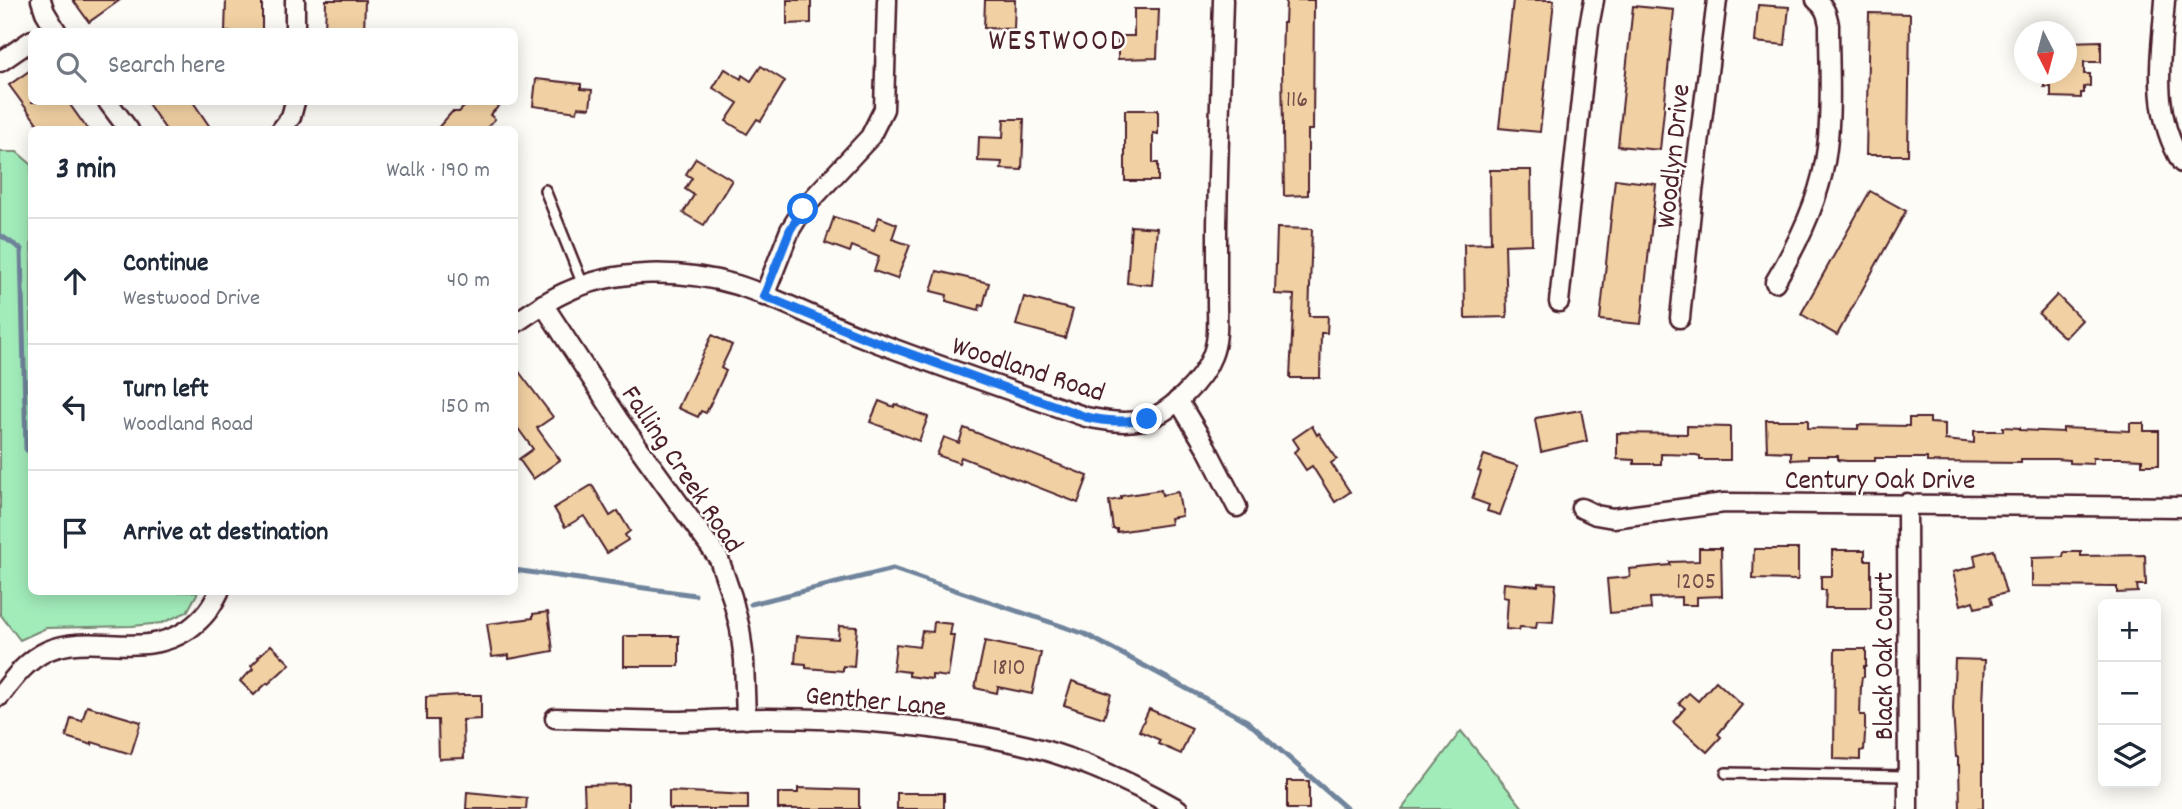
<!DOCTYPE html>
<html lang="en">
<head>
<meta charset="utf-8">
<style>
	:root { --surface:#fff; --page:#f2f2f3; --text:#1f2937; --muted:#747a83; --line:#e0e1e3 }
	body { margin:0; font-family:Dekko,sans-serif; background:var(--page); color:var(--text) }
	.controls { position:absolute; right:21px; bottom:21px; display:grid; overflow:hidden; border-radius:10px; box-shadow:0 4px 18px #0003 }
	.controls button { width:63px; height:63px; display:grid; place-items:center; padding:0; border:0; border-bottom:2px solid var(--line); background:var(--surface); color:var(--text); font:35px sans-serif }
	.compass { position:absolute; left:2014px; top:21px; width:63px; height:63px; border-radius:50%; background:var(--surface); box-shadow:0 4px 18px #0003; rotate:174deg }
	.stop { position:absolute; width:21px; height:21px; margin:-16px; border:5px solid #1a73e8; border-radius:50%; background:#fff }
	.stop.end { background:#1a73e8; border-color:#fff; box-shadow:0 2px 7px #0008 }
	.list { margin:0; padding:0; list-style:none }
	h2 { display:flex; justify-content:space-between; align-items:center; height:91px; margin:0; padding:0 28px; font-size:30px }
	h2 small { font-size:23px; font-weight:400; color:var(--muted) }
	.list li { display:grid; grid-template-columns:46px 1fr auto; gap:21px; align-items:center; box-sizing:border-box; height:126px; padding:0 28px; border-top:2px solid var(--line) }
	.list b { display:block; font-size:26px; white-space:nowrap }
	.list p { margin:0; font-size:23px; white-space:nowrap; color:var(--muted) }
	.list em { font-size:23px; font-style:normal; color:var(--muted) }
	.icon { flex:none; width:38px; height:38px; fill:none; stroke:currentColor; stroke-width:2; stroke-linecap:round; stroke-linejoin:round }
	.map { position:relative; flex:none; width:2182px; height:809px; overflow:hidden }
	.search { position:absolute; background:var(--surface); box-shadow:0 4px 18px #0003; left:28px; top:28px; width:490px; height:77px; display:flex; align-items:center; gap:18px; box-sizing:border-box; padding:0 24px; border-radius:10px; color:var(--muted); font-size:26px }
	.panel { position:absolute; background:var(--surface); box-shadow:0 4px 18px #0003; left:28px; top:126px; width:490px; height:469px; border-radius:10px }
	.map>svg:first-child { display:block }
</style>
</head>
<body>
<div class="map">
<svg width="2182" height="809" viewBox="0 0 2182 809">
	<rect width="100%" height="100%" fill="#fdfcf7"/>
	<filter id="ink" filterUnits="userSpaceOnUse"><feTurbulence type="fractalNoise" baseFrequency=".0143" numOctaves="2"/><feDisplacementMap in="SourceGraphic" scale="14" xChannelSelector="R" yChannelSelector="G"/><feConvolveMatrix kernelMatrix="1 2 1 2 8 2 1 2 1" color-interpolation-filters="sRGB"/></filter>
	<g filter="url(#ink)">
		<g fill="#a2ecba" stroke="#768672" stroke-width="2">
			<polygon points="0,152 17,152 31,164 32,592 198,592 187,612 162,623 132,626 46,628 20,640 0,614"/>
			<polygon points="1461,731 1524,809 1402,809"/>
		</g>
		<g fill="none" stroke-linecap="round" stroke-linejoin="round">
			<g stroke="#6f849c" stroke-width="5">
				<polyline points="0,235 21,249 26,449 32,454"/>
				<polyline points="514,570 695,595"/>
				<polyline points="751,604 893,569 1085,634 1247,721 1347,809"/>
			</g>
		</g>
		<g fill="#f1d1a3" stroke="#4a1f2b" stroke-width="2">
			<polygon points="73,0 120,0 89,22"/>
			<polygon points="226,0 262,0 262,32 225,32"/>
			<polygon points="326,0 365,0 364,32 325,32"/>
			<polygon points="787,0 811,0 811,23 787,24"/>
			<polygon points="985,0 1015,0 1014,29 984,28"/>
			<polygon points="1286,0 1314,0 1313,130 1308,130 1308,195 1284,196 1282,65 1283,23 1285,23"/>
			<polygon points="1513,0 1554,0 1540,132 1499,128"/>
			<polygon points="1758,5 1789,7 1785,45 1755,42"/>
			<polygon points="1633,6 1674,10 1660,150 1618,146"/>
			<polygon points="1134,9 1159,9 1157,58 1118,59 1118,36 1134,36"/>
			<polygon points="1869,13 1910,14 1908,155 1866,155"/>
			<polygon points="2101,41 2101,62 2084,62 2084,74 2090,74 2090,86 2084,87 2084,93 2081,93 2081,98 2051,97 2051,87 2044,87 2044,74 2067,74 2067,42"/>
			<polygon points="761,66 785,81 761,121 757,119 747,134 726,121 738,103 713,88 725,69 741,79 742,75 751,81"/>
			<polygon points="32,69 32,102 68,102 88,130 42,130 9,85"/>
			<polygon points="536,79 581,84 581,89 592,90 590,108 578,107 577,112 533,106"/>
			<polygon points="147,102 193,102 212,130 166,130"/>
			<polygon points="469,102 503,102 490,115 495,119 485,130 436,130 452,112 459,112"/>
			<polygon points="1125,110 1158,110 1158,134 1153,133 1153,163 1158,163 1158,181 1125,181"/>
			<polygon points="1004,119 1024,119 1022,170 1001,169 1002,162 978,161 979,137 1003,138"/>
			<polygon points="696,158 732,180 704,225 683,213 694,195 685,189 692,178 686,174"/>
			<polygon points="1490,170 1531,170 1532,244 1505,245 1507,317 1465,318 1464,244 1491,243"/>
			<polygon points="1615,179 1656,184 1641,324 1600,320"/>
			<polygon points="1870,191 1906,211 1837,335 1801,314"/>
			<polygon points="834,217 874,230 879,217 897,224 892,239 910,245 897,279 874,271 879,257 852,246 850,252 825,243"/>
			<polygon points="1131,226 1157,228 1152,285 1127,283"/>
			<polygon points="1277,228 1312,229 1309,316 1328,316 1327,333 1321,333 1320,378 1290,378 1294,295 1275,294"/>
			<polygon points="937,271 989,283 983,306 980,305 979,310 946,301 947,295 931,291"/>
			<polygon points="2057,295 2082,320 2065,338 2039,314"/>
			<polygon points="1024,297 1073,310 1065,338 1016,325"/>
			<polygon points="712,335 732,345 721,368 726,371 706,413 701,411 698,417 678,408"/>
			<polygon points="514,365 553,417 537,428 560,460 533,479 519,459 533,449 514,423"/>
			<polygon points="879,401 894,407 895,404 928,417 919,441 870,422"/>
			<polygon points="1581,410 1587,441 1541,452 1535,420 1536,418"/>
			<polygon points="1909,418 1930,418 1930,423 1945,424 1945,440 1974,443 1974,431 2003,431 2003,427 2020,428 2020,430 2063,432 2063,428 2130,431 2130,423 2144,423 2144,431 2159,431 2159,465 2142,465 2142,459 2122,458 2093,458 2093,464 2070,463 2070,460 2056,459 2021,459 2021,463 1927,462 1927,458 1875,458 1875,461 1847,461 1838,460 1838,456 1808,456 1808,459 1791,460 1791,452 1767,451 1766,420 1808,420 1808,428 1858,429 1858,425 1909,426"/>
			<polygon points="1312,426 1317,435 1319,433 1337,459 1331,463 1350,492 1335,502 1312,466 1306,470 1294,452 1299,448 1293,439"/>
			<polygon points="1687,426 1730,427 1730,460 1700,460 1700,456 1696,455 1661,454 1661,464 1634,464 1634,460 1617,459 1617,433 1687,434"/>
			<polygon points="964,428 1088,476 1078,503 961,457 959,463 937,455 944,437 959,443"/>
			<polygon points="1484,455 1518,466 1500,515 1487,511 1489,505 1472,499 1481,472 1478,471"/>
			<polygon points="592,485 610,516 618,511 630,531 625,535 628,540 607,553 584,516 565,527 554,508"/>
			<polygon points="1161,490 1162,495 1178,492 1182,516 1170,518 1171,524 1117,532 1117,529 1113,529 1109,501 1121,499 1121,496"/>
			<polygon points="1699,548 1721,548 1722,596 1697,597 1697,605 1681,605 1681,597 1650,598 1651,609 1610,613 1607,579 1630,577 1629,569 1670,565 1670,562 1699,561"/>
			<polygon points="1754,549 1798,549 1798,580 1753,579"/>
			<polygon points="1832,550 1865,550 1865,560 1871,560 1871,608 1825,608 1826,590 1821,590 1821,576 1832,576"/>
			<polygon points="1994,550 2006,593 1990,597 1992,604 1975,608 1973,601 1961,605 1953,572 1976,566 1974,555"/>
			<polygon points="2064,552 2081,552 2081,556 2145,555 2146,585 2137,585 2138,592 2117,593 2117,587 2032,586 2032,558 2063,557"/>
			<polygon points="1504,583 1538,586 1538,583 1556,584 1553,622 1537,621 1536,628 1520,627 1519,630 1506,629 1508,598 1503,597"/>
			<polygon points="548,612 553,651 509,659 509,655 492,657 487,624 533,618 533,614"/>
			<polygon points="934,622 952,624 950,635 954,635 948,677 932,675 932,679 909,676 909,672 893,670 896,644 919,647 922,631 933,632"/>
			<polygon points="839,626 857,627 854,667 843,666 843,671 806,668 806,664 795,663 797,636 838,639"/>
			<rect x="624" y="636" width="55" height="30"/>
			<polygon points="985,641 1041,653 1032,694 998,687 997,693 975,688"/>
			<polygon points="271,645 290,664 268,684 267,683 254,695 240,681 253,669 251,666 259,658 258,657"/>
			<polygon points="1835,649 1866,649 1866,666 1864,666 1864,677 1862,677 1861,685 1860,715 1865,715 1865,733 1864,750 1860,751 1860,760 1834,759"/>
			<polygon points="1955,659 1985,660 1983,704 1983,809 1960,809 1959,765 1958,765 1958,757 1956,757 1953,709"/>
			<polygon points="1072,681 1111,694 1104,718 1064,705"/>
			<polygon points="1716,681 1742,705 1718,734 1721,737 1707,752 1673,722 1685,708 1679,703 1689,693 1698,701"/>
			<polygon points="461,695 481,695 481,719 463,720 464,758 439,759 438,720 426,720 426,697"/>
			<polygon points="87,706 141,722 131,754 92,742 92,745 66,737 71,718 82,721"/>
			<polygon points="1149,709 1192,728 1181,754 1158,744 1160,740 1139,731"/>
			<rect x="1287" y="781" width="22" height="28"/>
			<polygon points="628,784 628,809 585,809 584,785"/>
			<polygon points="798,788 859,790 859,809 778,809 778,793 798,793"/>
			<polygon points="669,791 748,795 748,809 669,809"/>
			<polygon points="467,792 527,798 526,809 466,809"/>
			<rect x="897" y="793" width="47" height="16"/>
		</g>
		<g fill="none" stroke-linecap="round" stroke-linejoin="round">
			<defs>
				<g id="service">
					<polyline points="545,190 583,285"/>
					<polyline points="1726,773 1908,776"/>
				</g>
				<g id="minor">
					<polyline points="41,0 45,12 57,32"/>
					<path d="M2165,0C2161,58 2150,110 2182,163"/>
					<polyline points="295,32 295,0"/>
					<polyline points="0,62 32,40"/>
					<polyline points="108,102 129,130"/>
					<polyline points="281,130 291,117 295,102"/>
					<path d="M1775,282C1799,242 1822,194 1827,148C1832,107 1829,65 1829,25C1827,14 1825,7 1816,0"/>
					<polyline points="764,296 790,230 803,209 870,137 884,109 887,0"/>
					<polyline points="1559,302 1589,26 1594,0"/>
					<polyline points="543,304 618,419 719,559 732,597 740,629 744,660 746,719"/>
					<polyline points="1680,318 1693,192 1717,0"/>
					<path d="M514,324C531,312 547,301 564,293C616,268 683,269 737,285C781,299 822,322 865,338C938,366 1012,391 1086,417C1106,421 1124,424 1144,420C1170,414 1203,380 1212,356C1219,339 1217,321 1217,303C1217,278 1217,254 1217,229C1218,153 1221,76 1223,0"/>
					<polyline points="1178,400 1206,447 1237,507"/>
					<polyline points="1907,503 1908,809"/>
					<polyline points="1581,508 1596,515 1613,518 1724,503 2182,507"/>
					<path d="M0,696C13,679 27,660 47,651C95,631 142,661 189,629C204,618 211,608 219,592"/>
					<path d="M555,718C594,719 633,720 672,721C704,721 736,718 768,718C851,718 935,725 1016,743C1072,755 1129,781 1178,809"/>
				</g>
			</defs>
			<use href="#service" stroke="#4a1f2b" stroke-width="14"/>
			<use href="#minor" stroke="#4a1f2b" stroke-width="23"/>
			<use href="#service" stroke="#fdfcf7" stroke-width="9"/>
			<use href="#minor" stroke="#fdfcf7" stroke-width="18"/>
		</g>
	</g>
	<g fill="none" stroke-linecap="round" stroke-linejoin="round" filter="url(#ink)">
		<path stroke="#1a73e8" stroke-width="9" d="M803,209L790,230L764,296L863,337L1086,417C1108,422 1125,422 1147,419"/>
	</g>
	<g text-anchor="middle" stroke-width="5" stroke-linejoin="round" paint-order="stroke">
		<g font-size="24" fill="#744c49">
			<text x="1297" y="106">116</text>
			<text x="1696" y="588">1205</text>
			<text x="1009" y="674">1810</text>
		</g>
		<g font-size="28" fill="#4a1f2b" stroke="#fdfcf7">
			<text transform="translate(1671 156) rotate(-84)" y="10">Woodlyn Drive</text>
			<text transform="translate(1029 367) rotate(18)" y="10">Woodland Road</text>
			<text transform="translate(684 468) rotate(56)" y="10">Falling Creek Road</text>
			<text x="1880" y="488">Century Oak Drive</text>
			<text transform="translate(1882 656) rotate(-90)" y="10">Black Oak Court</text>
			<text transform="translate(876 699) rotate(5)" y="10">Genther Lane</text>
		</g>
		<g font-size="30" letter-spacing="2" fill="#4a1f2b" stroke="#fdfcf7">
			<text x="1058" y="49">WESTWOOD</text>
		</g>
	</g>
</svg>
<div class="controls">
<button>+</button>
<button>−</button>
<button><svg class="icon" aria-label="layers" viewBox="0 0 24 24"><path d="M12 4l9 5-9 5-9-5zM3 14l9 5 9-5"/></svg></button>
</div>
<svg class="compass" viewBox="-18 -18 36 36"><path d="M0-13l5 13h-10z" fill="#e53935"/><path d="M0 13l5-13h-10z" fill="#747a83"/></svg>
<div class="stop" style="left:803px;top:209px"></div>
<div class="stop end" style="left:1147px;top:419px"></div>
<div class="search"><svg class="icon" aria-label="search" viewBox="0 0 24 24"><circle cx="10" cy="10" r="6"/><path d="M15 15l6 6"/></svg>Search here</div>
<section class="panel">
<h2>3 min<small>Walk · 190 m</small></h2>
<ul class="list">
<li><svg class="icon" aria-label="ahead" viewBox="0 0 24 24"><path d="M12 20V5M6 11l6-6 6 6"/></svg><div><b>Continue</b><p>Westwood Drive</p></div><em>40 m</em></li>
<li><svg class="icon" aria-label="left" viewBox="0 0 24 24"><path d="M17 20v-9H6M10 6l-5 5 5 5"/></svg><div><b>Turn left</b><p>Woodland Road</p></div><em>150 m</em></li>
<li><svg class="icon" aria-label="arrive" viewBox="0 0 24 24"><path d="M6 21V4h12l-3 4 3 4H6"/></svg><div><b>Arrive at destination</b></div></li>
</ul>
</section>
</div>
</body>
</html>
